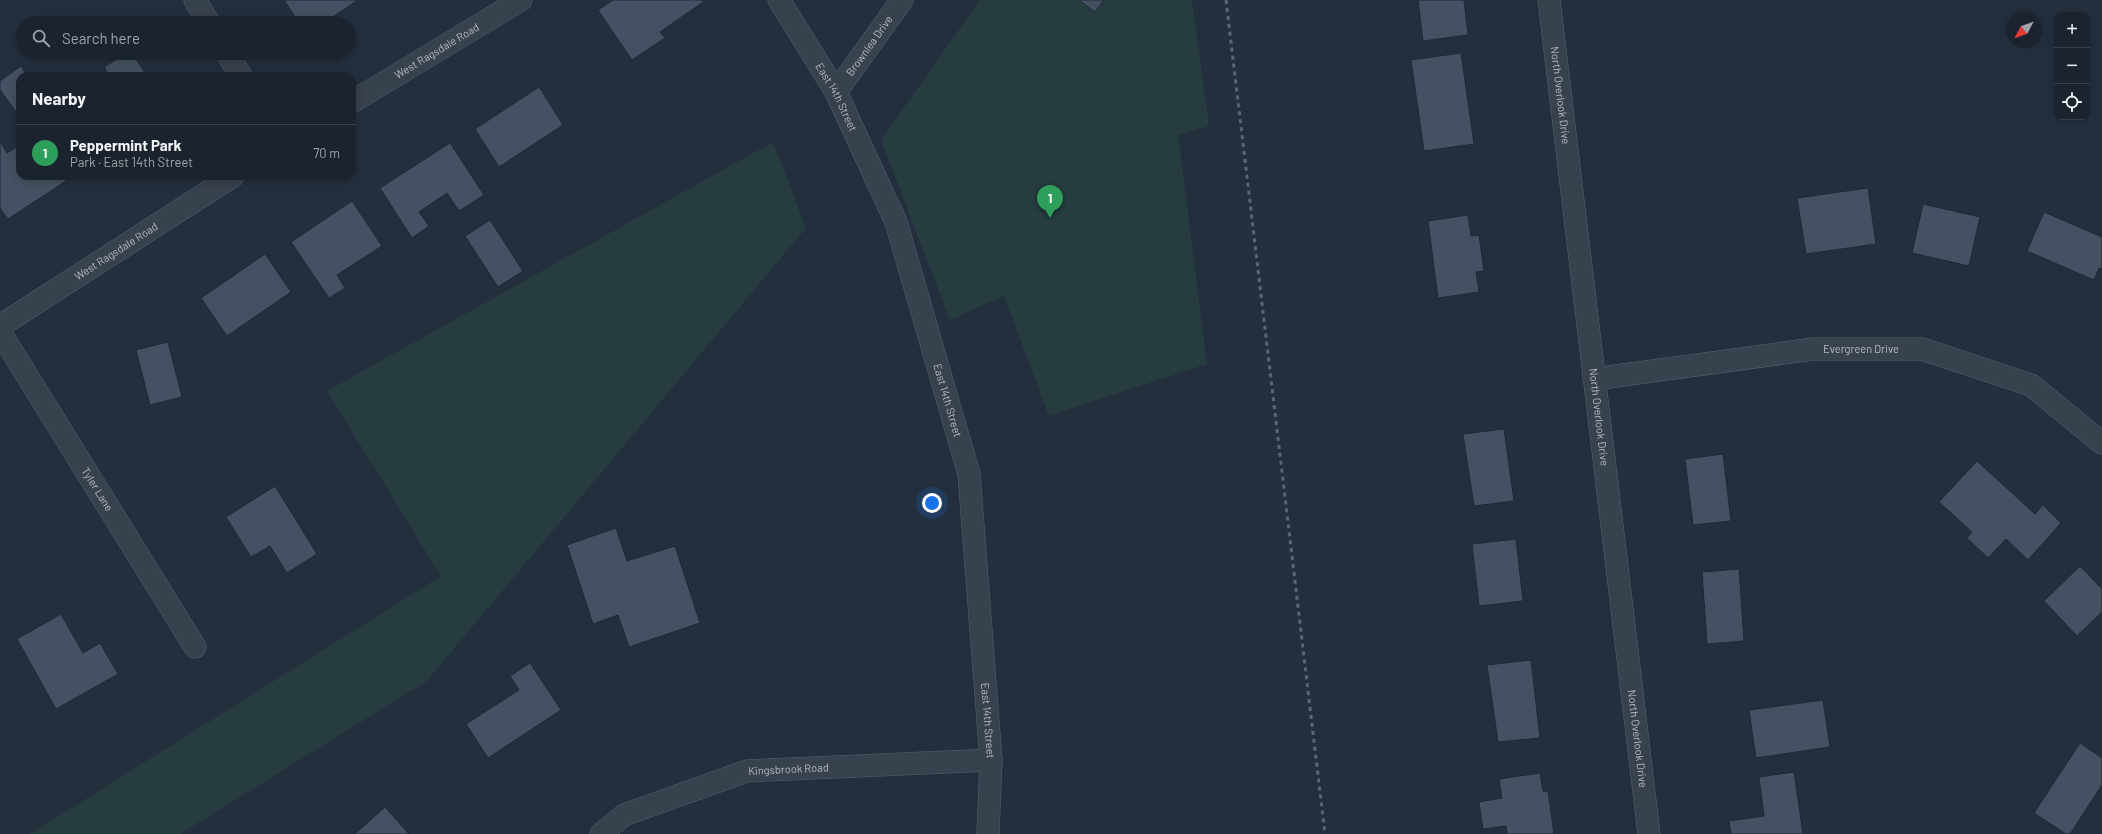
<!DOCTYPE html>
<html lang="en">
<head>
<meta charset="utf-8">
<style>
	:root { --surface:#1b232e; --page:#282f3a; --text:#f1f3f6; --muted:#a0a4aa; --line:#39404a; --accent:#8ab4f8 }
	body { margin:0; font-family:Barlow,sans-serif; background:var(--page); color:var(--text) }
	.controls { position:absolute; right:12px; top:12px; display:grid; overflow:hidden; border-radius:8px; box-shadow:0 2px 10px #0003 }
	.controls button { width:36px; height:36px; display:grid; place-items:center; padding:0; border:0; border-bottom:1px solid var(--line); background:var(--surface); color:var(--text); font:20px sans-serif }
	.compass { position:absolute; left:2006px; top:12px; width:36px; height:36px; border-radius:50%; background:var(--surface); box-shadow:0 2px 10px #0003; rotate:229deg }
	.you { position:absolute; left:932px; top:503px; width:14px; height:14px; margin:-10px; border:3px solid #fff; border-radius:50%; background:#1a73e8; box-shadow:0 0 0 6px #1a73e833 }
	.badge { display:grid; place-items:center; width:26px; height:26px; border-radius:50%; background:var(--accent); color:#fff; font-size:13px; font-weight:700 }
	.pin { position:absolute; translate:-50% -33px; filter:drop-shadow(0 1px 2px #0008) }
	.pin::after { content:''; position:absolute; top:21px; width:14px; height:12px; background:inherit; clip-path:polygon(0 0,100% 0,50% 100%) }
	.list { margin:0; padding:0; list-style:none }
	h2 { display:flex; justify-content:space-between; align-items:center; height:52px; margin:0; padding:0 16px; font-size:17px }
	h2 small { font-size:13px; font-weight:400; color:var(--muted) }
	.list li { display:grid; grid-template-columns:26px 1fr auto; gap:12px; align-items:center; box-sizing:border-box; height:56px; padding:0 16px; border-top:1px solid var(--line) }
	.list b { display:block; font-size:15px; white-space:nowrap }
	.list p { margin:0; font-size:13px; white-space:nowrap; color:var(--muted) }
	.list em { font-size:13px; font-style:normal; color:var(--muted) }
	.icon { flex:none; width:22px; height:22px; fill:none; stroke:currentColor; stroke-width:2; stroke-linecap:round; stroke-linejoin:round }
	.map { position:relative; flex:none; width:2102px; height:834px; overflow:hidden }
	.search { position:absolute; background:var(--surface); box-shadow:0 2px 10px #0003; left:16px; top:16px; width:340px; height:44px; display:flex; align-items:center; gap:10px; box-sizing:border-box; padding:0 14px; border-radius:22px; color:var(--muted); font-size:15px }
	.panel { position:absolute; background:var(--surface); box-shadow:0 2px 10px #0003; left:16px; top:72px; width:340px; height:108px; border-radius:12px }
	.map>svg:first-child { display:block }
</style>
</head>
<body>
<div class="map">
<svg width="2102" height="834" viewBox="0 0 2102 834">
	<rect width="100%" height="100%" fill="#242f3e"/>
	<g fill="#263c3f">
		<polygon points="980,0 1192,0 1209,126 1178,135 1207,364 1049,416 1004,296 950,320 881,140"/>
		<polygon points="773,142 806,228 427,681 180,834 30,834 441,576 327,391"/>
	</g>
	<g fill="#455162" stroke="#1f2835">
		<polygon points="284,0 358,0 324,23 321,23 316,16 306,23 299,23"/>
		<polygon points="613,0 702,0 703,2 660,32 665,38 632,60 598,10"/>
		<polygon points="1079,0 1104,0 1095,12"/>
		<polygon points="1418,0 1464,0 1468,35 1423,41"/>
		<polygon points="127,53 132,53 147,76 109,76 104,67"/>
		<polygon points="1461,53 1474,144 1424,151 1411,60"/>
		<polygon points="21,66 27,76 20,76 20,111 17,113 0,90 0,81"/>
		<polygon points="539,87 563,125 499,167 475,129"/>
		<polygon points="0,141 7,153 20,145 20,176 63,176 66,181 8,219 0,208"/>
		<polygon points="450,143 484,195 459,211 447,193 419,212 429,226 412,238 380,188"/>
		<polygon points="1868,188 1876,244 1806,254 1797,198"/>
		<polygon points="352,201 382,246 337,275 345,288 329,298 291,242"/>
		<polygon points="1923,204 1980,217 1969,266 1912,253"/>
		<polygon points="2044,212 2102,237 2102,269 2099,268 2094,280 2027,251"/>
		<polygon points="1468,215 1471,236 1479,235 1484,271 1476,272 1479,292 1438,298 1428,221"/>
		<polygon points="490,220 523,271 498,287 465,236"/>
		<polygon points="265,254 291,292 227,336 201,298"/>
		<polygon points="168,342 182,397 150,405 136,350"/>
		<polygon points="1504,429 1514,501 1474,506 1463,434"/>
		<polygon points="1723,454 1731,521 1693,525 1685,459"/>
		<polygon points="1977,461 2035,514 2043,505 2061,523 2028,560 2006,539 1988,558 1967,538 1972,532 1939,502"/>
		<polygon points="275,486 317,554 287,573 270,546 251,557 226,517"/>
		<polygon points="616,528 627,561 675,546 700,623 629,647 618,615 593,624 567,545"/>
		<polygon points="1516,539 1523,601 1479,606 1472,544"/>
		<polygon points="2080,566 2102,589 2102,612 2077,636 2044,601"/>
		<polygon points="1739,569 1744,641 1707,644 1702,572"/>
		<polygon points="61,614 83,653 100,643 118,674 56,709 17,639"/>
		<polygon points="1531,660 1540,738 1498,742 1487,665"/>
		<polygon points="530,663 561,710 488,758 466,724 519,690 510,676"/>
		<polygon points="1823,700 1830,747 1756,758 1749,710"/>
		<polygon points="2080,743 2102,758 2102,785 2070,834 2066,834 2034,813"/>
		<polygon points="1794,772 1803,834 1731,834 1729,821 1764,816 1759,777"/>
		<polygon points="1540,773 1543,791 1548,791 1554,834 1507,834 1506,826 1483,829 1479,802 1502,798 1499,779"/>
		<polygon points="385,807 409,834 355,834"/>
	</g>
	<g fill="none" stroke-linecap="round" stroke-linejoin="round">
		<defs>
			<g id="minor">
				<polyline points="195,0 209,23"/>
				<path id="s1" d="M779,0L836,92L896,222L969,474L991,760L988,834"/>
				<path id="s2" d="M1549,0L1649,834"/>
				<polyline points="227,53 241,76"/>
				<path id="s3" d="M836,92L902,0"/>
				<path id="s4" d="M352,102L521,0"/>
				<path id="s5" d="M0,326L233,176"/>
				<path id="s6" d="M0,332L195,647"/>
				<path id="s7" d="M1594,379L1813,349H1922L2031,385L2102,443"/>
				<path id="s8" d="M601,834L624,815L747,771L991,760"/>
			</g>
		</defs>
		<use href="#minor" stroke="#565f6c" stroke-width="23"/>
		<use href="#minor" stroke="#38414e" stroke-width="22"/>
		<polyline stroke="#5a6575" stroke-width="3" stroke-dasharray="4 4" stroke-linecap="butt" points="1226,0 1325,834"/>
	</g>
	<g text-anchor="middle" stroke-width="3" stroke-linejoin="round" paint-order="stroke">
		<g font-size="11" fill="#b4bcc9" stroke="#1d2633">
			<text dy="4" stroke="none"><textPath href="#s3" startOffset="57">Brownlea Drive</textPath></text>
			<text dy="4" stroke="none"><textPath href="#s4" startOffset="99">West Ragsdale Road</textPath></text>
			<text dy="4" stroke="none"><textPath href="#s2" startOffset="96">North Overlook Drive</textPath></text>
			<text dy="4" stroke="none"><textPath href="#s1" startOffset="113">East 14th Street</textPath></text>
			<text dy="4" stroke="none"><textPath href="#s5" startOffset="138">West Ragsdale Road</textPath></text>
			<text dy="4" stroke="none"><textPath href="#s7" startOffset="269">Evergreen Drive</textPath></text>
			<text dy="4" stroke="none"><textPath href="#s1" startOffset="437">East 14th Street</textPath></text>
			<text dy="4" stroke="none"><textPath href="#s2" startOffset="420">North Overlook Drive</textPath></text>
			<text dy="4" stroke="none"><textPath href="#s6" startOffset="185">Tyler Lane</textPath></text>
			<text dy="4" stroke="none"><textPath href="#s1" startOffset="761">East 14th Street</textPath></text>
			<text dy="4" stroke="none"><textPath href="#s2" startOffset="744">North Overlook Drive</textPath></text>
			<text dy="4" stroke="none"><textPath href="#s8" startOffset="202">Kingsbrook Road</textPath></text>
		</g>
	</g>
</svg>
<div class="controls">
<button>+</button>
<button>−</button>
<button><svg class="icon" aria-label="locate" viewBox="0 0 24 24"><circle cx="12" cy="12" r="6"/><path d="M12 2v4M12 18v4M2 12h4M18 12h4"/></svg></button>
</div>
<svg class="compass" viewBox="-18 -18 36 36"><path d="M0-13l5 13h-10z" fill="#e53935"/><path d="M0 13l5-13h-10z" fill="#a0a4aa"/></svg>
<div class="you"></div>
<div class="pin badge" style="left:1050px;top:218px;background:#2e9e5b">1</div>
<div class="search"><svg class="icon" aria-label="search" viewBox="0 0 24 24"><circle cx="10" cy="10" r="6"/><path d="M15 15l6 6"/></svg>Search here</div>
<section class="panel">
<h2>Nearby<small></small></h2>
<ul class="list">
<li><span class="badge" style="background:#2e9e5b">1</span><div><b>Peppermint Park</b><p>Park · East 14th Street</p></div><em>70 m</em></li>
</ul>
</section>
</div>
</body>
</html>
